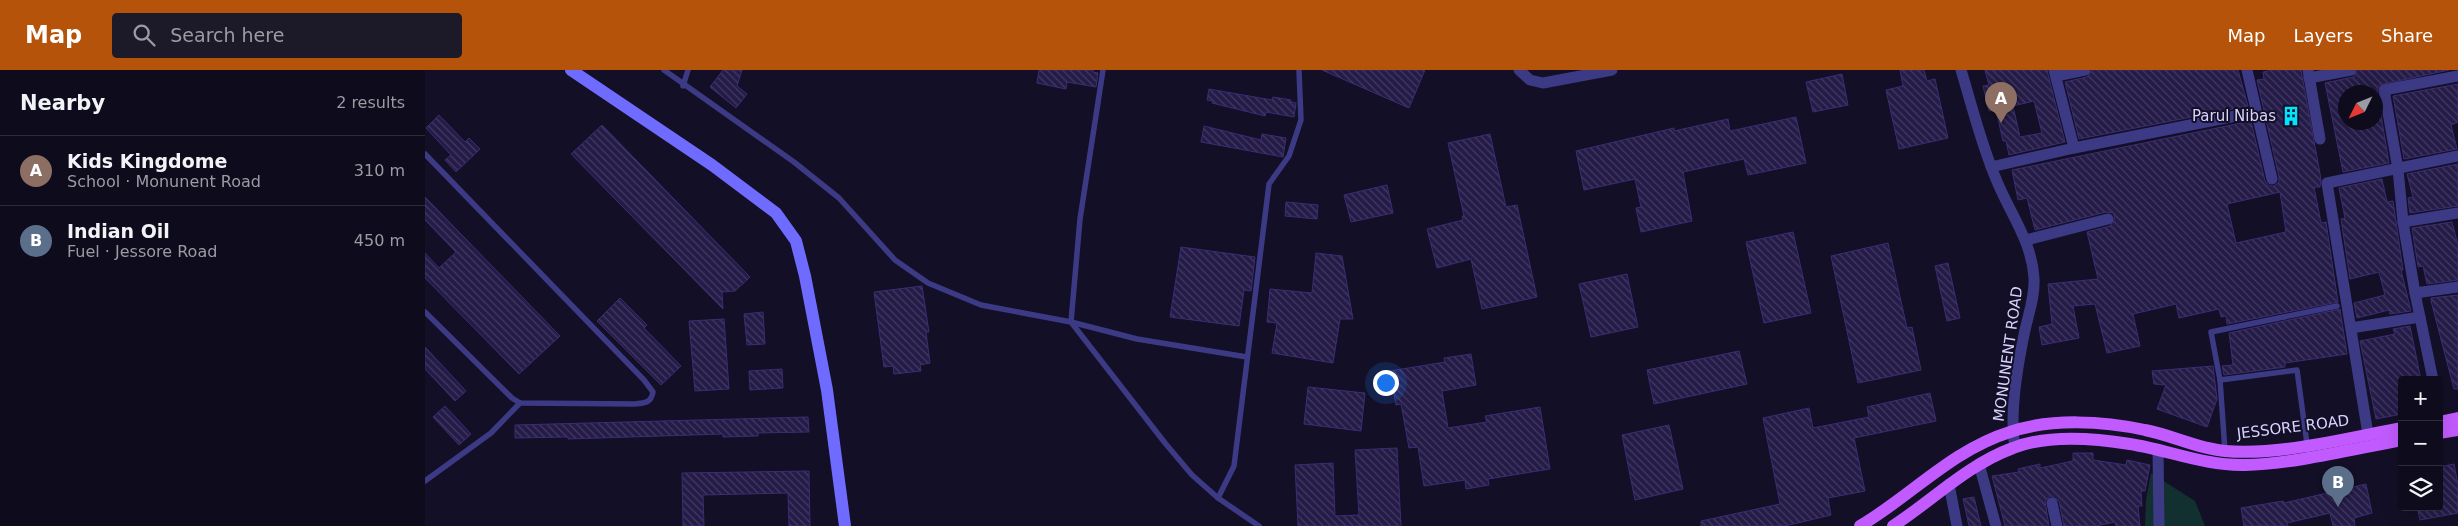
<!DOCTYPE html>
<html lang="en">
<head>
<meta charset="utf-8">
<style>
	:root { --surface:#0e0b1c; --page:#1c1929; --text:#f1f3f6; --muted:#9b9ba3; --line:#2e2b3b; --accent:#b45309 }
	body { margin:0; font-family:"DejaVu Sans",sans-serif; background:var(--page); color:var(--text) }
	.controls { position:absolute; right:15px; bottom:15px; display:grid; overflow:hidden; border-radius:5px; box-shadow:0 5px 20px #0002 }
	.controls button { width:45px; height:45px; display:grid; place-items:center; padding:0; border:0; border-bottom:1px solid var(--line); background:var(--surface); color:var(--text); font:25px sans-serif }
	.compass { position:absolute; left:1913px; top:15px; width:45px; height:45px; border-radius:50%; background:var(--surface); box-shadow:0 5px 20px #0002; rotate:227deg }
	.you { position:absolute; left:960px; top:312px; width:18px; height:18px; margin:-12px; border:4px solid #fff; border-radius:50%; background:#1a73e8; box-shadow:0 0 0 8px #1a73e833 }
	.badge { display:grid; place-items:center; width:32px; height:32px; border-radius:50%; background:var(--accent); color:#fff; font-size:16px; font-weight:700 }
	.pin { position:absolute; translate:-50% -41px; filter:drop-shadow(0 1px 2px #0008) }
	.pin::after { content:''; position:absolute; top:26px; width:18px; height:15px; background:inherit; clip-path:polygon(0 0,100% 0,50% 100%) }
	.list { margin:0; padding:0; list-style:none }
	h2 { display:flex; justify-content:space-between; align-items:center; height:65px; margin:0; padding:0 20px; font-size:21px }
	h2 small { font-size:16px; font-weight:400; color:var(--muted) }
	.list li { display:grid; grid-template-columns:32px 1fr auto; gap:15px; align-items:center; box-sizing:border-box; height:70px; padding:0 20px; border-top:1px solid var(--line) }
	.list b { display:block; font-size:19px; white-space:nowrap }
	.list p { margin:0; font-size:16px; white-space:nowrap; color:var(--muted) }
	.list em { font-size:16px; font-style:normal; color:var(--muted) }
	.icon { flex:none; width:28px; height:28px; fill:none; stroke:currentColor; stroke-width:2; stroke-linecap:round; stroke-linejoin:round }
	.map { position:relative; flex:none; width:2033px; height:456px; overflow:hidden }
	header { display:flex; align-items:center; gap:30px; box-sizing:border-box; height:70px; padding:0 25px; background:var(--accent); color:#fff }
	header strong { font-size:24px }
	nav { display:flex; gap:28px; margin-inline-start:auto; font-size:18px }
	.search { width:350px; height:45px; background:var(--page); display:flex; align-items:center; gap:12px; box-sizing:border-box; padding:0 18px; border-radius:5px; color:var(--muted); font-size:19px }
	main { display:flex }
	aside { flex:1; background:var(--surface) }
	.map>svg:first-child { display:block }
</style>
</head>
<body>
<header>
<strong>Map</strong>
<div class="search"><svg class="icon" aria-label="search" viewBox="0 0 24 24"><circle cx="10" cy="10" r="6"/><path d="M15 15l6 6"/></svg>Search here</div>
<nav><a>Map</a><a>Layers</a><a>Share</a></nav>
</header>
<main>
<aside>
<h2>Nearby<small>2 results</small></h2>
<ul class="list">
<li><span class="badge" style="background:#8d6e63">A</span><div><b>Kids Kingdome</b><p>School · Monunent Road</p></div><em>310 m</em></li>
<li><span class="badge" style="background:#5c6f8a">B</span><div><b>Indian Oil</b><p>Fuel · Jessore Road</p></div><em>450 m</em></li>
</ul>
</aside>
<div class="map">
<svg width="2033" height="456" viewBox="0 0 2033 456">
	<defs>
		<pattern id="building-back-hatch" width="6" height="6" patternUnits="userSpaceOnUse" patternTransform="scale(1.25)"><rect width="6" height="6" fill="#241b47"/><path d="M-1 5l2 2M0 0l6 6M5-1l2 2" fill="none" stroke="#433b63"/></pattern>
	</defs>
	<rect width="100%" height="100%" fill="#130f26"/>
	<polygon fill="#12302f" points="1726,403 1770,431 1780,456 1720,456 1721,430"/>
	<g fill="url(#building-back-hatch)" stroke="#3b2d73" fill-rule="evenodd">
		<polygon points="298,0 317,0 312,16 322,24 311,38 285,17"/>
		<polygon points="614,0 668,0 668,2 673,3 671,17 642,12 641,19 612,13"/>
		<polygon points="897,0 1000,0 984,38"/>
		<polygon points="1475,0 1499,0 1502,11 1510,9 1523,68 1474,79 1461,20 1478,16"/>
		<path d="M1560,0H1622L1640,72L1584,85L1581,71H1578L1571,40L1564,41L1558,16L1564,15ZM1609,31L1617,63L1595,67L1588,36Z"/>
		<polygon points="1667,0 1813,0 1823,36 1654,69 1640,12 1662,7"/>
		<path d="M1847,0H1876L1896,109L1895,117H1889L1896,153L1901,152L1913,232L1802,254L1801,246L1796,247L1794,239L1754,248L1751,234L1708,244L1715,276L1682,283L1670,234L1648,236L1654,268L1617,275L1614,257L1627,254L1623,214L1673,209L1662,162L1685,156L1690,148L1688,143L1681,142L1610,160L1602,128L1593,130L1587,100L1826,51L1840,111L1844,116H1849L1854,112V107L1832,10L1839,9L1838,2ZM1855,122L1861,162L1811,173L1802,134Z"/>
		<path d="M1933,0H2024L1954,15L1952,21L1964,93L1918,102L1900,13L1928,7ZM1920,22H1950V52H1920Z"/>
		<polygon points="1417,4 1423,35 1388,42 1381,12"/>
		<polygon points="2033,14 2033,52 2026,55 2032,79 1979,89 1968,26"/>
		<polygon points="784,19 847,30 848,27 866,30 866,32 871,33 869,47 841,42 840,46 787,33 788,31 782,30"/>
		<polygon points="14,45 40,72 44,68 55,79 31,102 20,90 26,85 1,58"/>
		<polygon points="1371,47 1381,93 1323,105 1319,89 1258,102 1267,151 1216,162 1211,138 1216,137 1210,109 1159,120 1151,81 1249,58 1249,61 1303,49 1305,61"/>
		<polygon points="177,55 325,207 310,221 297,222 298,239 146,84"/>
		<polygon points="779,56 836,70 837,64 861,68 858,87 776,72"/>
		<polygon points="1065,64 1081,137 1092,135 1112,227 1057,239 1046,189 1012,198 1002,159 1038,150 1037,146 1039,146 1023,73"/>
		<polygon points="2033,94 2033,136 1985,143 1983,128 1988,127 1982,104"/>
		<polygon points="1957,109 1962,132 1968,131 1978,200 1976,200 1986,241 1965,244 1964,240 1932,248 1929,233 1960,225 1954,202 1925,209 1916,149 1920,148 1914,118"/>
		<polygon points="962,115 968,143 926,152 919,125"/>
		<polygon points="0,127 135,266 94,304 0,208 0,183 14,198 31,182 0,150"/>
		<polygon points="861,132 893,135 892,149 860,146"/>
		<polygon points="2027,152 2033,175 2033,210 2002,214 1998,196 1993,197 1987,158"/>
		<polygon points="1368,162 1386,243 1339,253 1321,172"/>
		<polygon points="1463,173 1482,258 1487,257 1496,300 1433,313 1406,186"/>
		<polygon points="756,177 830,187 826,221 819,220 814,256 745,247"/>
		<polygon points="891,183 917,186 928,249 915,249 908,293 847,283 852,253 842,252 845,219 887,223"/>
		<polygon points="1523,193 1535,248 1522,251 1510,196"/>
		<polygon points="1202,204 1213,257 1166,267 1154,214"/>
		<polygon points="497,216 504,262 501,262 505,293 495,295 496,301 469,304 468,296 459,297 449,222"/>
		<polygon points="2033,225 2033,319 2029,319 2006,231 2006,228"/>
		<polygon points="195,228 222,255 219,258 256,296 236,315 172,251"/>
		<polygon points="1915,239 1922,284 1860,293 1860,297 1799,305 1797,296 1808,295 1804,263"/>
		<polygon points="338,242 340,274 322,275 319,244"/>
		<polygon points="299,249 304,319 270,321 264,251"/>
		<polygon points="1985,256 1996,310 1977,310 1977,344 1951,349 1935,271 1970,264 1968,259"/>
		<polygon points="0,277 41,321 30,331 0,299"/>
		<polygon points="1314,281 1322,314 1229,334 1222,300"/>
		<polygon points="1046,284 1051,315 1017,321 1023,358 1062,352 1060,346 1115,337 1125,399 1063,409 1064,415 1041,419 1040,410 999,416 993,377 984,378 976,334 971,335 965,301 1020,292 1019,288"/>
		<polygon points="1788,296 1792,329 1782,357 1732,339 1741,315 1729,314 1727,301"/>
		<polygon points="357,299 358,318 325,320 324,301"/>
		<polygon points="883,317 940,323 936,361 879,354"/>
		<polygon points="1505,323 1511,351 1429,368 1440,421 1403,428 1406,445 1360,456 1276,456 1276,451 1355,434 1338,348 1384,338 1388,358 1444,347 1442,337"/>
		<polygon points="20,336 46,364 34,375 8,347"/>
		<polygon points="383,347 384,362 333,363 333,366 298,367 298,364 143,369 143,367 90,368 90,355"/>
		<polygon points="1244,355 1258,419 1210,430 1197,365"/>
		<polygon points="972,378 976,456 873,456 870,395 908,393 910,446 934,445 930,380"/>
		<polygon points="1648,383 1668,383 1668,390 1701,395 1702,390 1725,395 1720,421 1716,421 1717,436 1713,436 1715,456 1691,456 1690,452 1671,456 1639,456 1634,431 1626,426 1620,431 1624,456 1580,456 1567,406 1594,402 1593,399 1615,394 1615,398 1648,391"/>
		<polygon points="2029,394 2033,415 2033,443 1995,450 1992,437 2014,437 2014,397"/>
		<polygon points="384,401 385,456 364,456 363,423 278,425 279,456 258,456 257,403"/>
		<polygon points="1941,414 1947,443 1929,448 1930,456 1908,456 1905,443 1862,453 1863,456 1819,456 1816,438 1858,431 1859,433"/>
		<polygon points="1549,427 1554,448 1556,456 1544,456 1538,429"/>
	</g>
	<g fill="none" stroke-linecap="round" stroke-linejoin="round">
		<g stroke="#3d3a85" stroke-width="5.5">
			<polyline points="239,0 369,92 414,128 470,190 503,213 556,235 646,252 712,269 822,287"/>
			<polyline points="678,0 655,149 646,252 740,373 767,405 793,428"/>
			<polyline points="258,16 263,0"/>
			<path d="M0,84L219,310L228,322C226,333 220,333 210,334L95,333L87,328L0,242"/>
			<polyline points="1795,310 1786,262 1912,236"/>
			<polyline points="1800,381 1795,310 1872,300 1882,374"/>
			<polyline points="0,411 66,363 95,333"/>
			<polyline points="834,456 793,428 809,396 844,114 864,86 876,50 874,0"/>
		</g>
		<g stroke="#3d3a85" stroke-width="11">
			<polyline points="1094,0 1105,10 1118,13 1187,0"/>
			<path d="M1536,0C1547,36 1556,74 1571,109C1584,142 1607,171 1609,208C1610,226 1604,242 1600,260C1593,293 1584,344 1590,377"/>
			<polyline points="1629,0 1649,78"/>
			<polyline points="1822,0 1847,109"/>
			<polyline points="1883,0 1895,69"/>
			<polyline points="1631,6 1660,0"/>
			<polyline points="1884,8 1926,0"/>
			<polyline points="1566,97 1649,78 1831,42"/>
			<polyline points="1978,152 2033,143"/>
			<polyline points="1601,170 1683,149"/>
			<polyline points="1990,223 2033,217"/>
			<polyline points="1926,258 1995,247"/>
			<polyline points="2008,310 1990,223 1978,152 1973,99 1959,20 2033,6"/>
			<polyline points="1943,364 1902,113 2033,86"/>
			<polyline points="1733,380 1734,456"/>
			<polyline points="1554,394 1571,456"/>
			<polyline points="1524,414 1532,456"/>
			<polyline points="1627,433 1632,456"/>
		</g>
		<polyline stroke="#6f6bff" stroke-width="12" points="146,0 287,95 351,143 371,171 380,206 402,320 420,456"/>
		<g stroke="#c25bff" stroke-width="12">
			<polyline points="2014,352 2033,348"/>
			<polyline points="2014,363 2033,360"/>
			<path d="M1435,456C1486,426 1527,380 1585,362C1626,348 1678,351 1720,360C1747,365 1773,379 1800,381C1854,386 1923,368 1977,358"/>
			<path d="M1468,456C1508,430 1542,395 1588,378C1623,364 1668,368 1705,374C1743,380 1780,396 1820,395C1868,394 1928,379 1977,370"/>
		</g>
	</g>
	<defs>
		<symbol id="building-bare" viewBox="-9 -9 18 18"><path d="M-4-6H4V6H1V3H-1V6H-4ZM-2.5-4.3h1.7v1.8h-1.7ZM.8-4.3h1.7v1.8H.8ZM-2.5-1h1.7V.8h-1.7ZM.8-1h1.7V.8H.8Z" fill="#00e5ff" stroke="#130f26" stroke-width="2.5" paint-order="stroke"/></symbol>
	</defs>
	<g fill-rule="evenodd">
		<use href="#building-bare" x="1852" y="32" width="28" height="28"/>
	</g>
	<g text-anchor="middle" stroke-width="4" stroke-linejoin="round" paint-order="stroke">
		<g font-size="15" fill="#d9d4ff" stroke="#130f26" text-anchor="end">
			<text x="1851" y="51">Parul Nibas</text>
		</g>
		<g font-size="15" fill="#d9d4ff" stroke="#130f26">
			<text transform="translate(1583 284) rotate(-82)" y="5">MONUNENT ROAD</text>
			<text transform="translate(1868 357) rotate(-7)" y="5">JESSORE ROAD</text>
		</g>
	</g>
</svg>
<div class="controls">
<button>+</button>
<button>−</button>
<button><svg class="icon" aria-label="layers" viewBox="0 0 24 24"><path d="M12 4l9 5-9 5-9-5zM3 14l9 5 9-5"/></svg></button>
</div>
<svg class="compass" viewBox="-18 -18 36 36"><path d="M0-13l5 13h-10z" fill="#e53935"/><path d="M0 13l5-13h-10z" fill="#9b9ba3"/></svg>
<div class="you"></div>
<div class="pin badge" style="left:1576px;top:53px;background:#8d6e63">A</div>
<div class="pin badge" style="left:1913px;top:437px;background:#5c6f8a">B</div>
</div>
</main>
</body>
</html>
